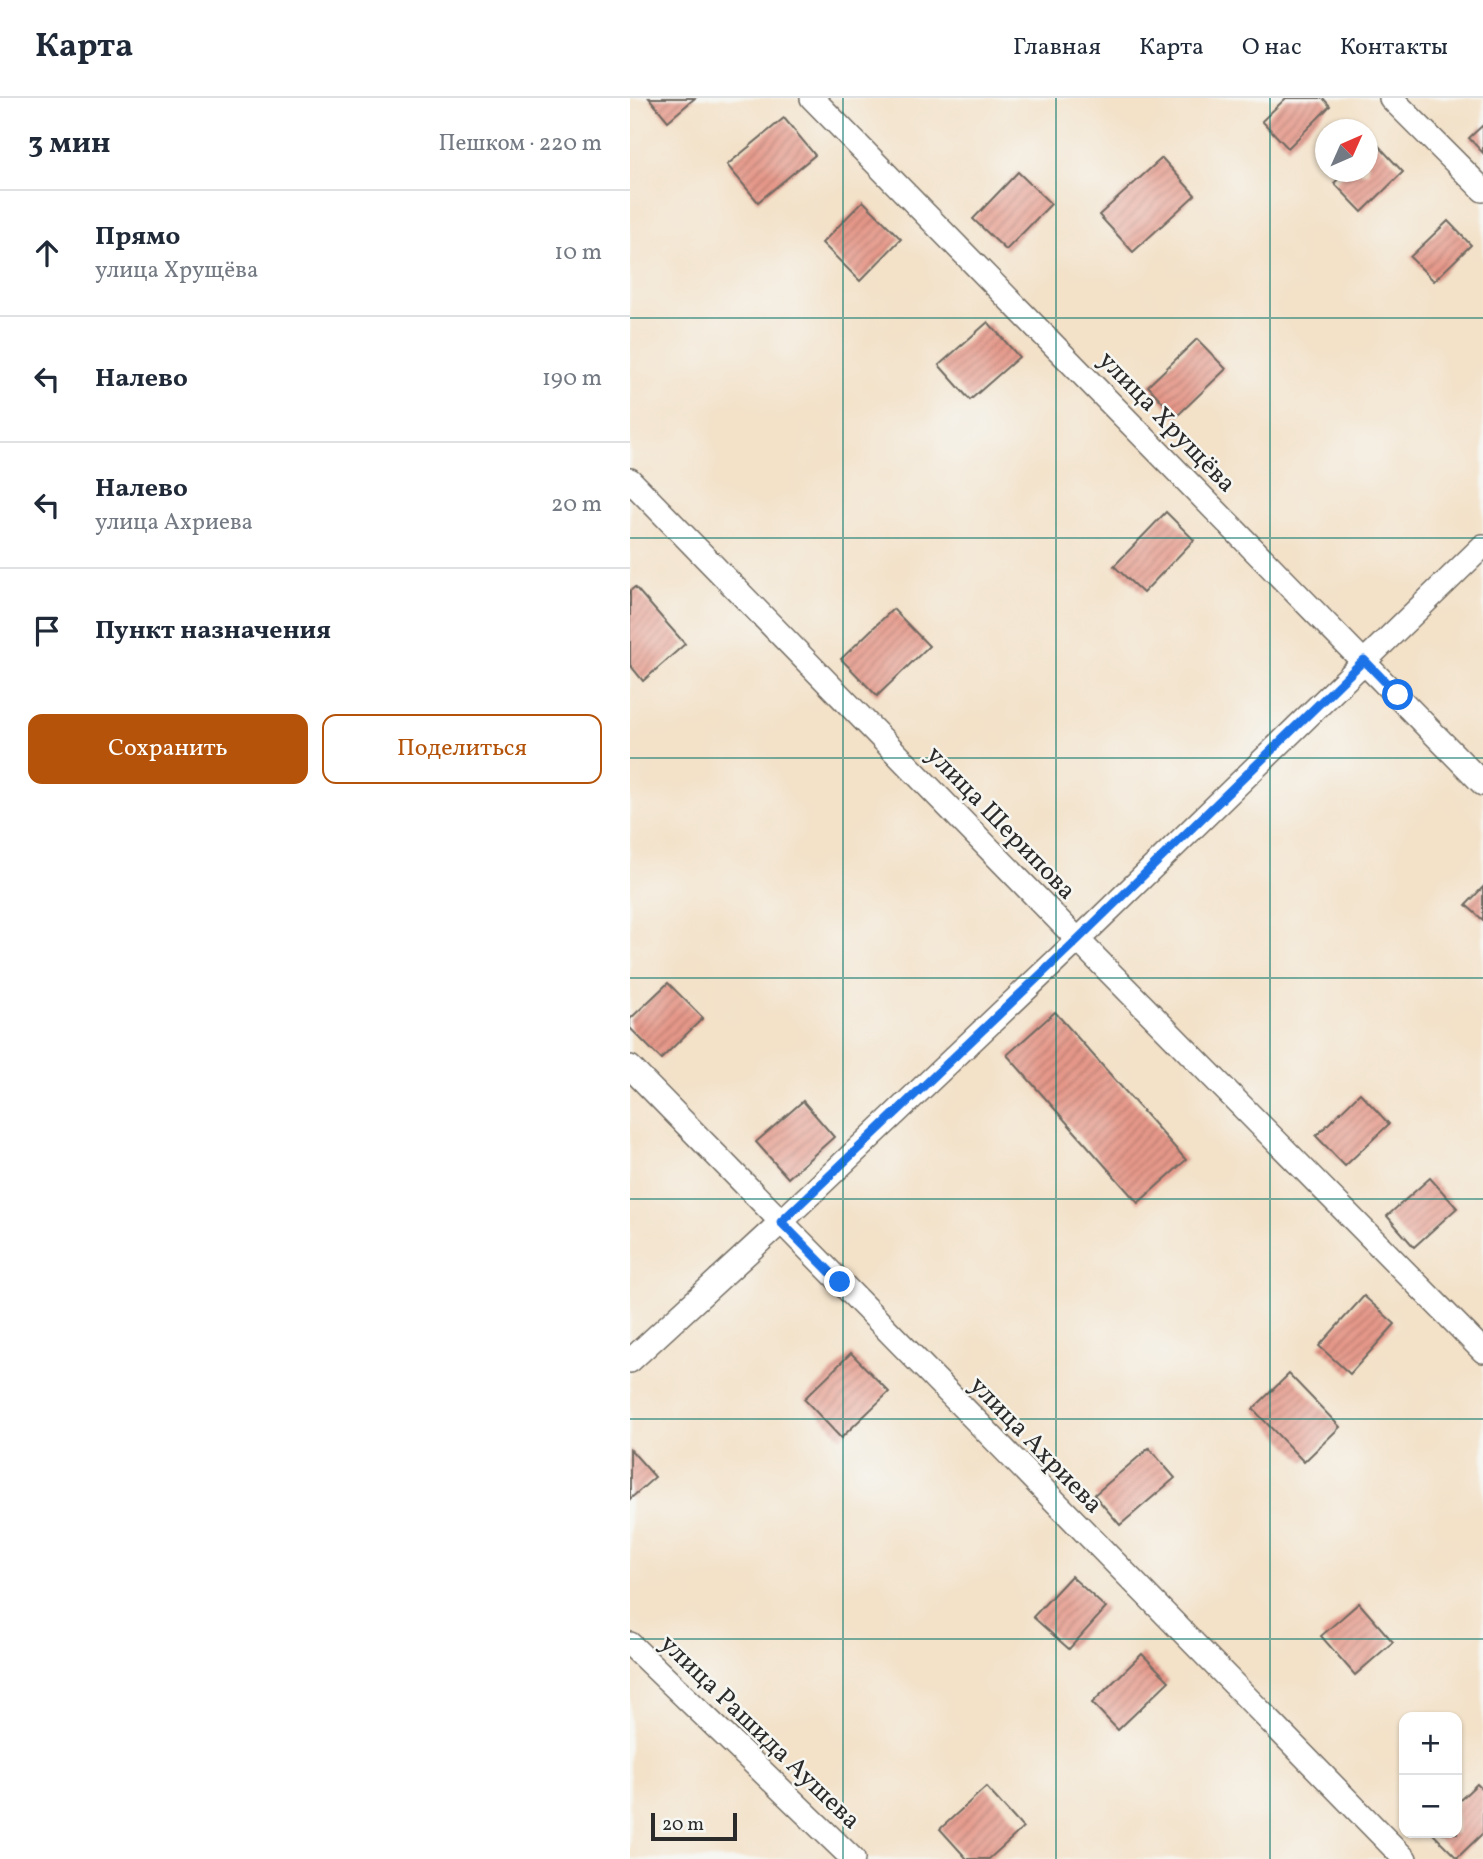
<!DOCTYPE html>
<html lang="ru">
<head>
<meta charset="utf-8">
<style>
	:root { --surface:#fff; --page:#f2f2f3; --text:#1f2937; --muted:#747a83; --line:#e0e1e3; --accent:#b45309 }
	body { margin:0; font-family:Vollkorn,serif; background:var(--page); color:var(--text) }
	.controls { position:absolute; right:21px; bottom:21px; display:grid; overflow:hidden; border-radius:14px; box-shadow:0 2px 5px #0004 }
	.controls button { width:63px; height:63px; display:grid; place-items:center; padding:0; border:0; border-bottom:2px solid var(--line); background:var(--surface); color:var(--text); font:35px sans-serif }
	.compass { position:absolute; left:685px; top:21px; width:63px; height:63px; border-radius:50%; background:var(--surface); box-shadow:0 2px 5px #0004; rotate:45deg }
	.scale { position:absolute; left:21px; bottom:18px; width:86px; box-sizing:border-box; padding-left:7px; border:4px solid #2b2b2b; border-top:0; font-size:19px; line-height:24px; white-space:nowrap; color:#2b2b2b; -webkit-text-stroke:5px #f6f6f2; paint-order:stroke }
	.stop { position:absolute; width:21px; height:21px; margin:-16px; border:5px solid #1a73e8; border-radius:50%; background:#fff }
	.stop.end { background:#1a73e8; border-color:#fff; box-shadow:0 2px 7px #0008 }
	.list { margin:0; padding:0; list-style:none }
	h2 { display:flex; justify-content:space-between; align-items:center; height:91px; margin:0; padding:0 28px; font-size:30px }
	h2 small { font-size:23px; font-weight:400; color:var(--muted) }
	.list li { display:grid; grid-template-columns:46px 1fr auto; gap:21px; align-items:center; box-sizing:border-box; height:126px; padding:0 28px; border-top:2px solid var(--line) }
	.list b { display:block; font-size:26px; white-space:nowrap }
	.list p { margin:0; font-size:23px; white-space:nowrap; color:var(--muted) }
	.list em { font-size:23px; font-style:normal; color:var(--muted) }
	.actions { display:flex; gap:14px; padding:21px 28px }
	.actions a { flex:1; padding:16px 0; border:2px solid var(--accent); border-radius:14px; text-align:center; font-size:24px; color:var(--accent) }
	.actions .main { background:var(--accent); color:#fff }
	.icon { flex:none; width:38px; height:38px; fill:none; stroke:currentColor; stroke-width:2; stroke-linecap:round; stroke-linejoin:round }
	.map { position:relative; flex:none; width:853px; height:1761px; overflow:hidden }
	header { display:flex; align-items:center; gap:42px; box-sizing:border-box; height:98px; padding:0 35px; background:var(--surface); border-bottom:2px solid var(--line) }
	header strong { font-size:33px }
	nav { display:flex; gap:38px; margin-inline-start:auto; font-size:24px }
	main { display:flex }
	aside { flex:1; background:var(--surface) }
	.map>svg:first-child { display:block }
</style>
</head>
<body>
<header>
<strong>Карта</strong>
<nav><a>Главная</a><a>Карта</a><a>О нас</a><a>Контакты</a></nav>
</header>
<main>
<aside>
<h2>3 мин<small>Пешком · 220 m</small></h2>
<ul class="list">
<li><svg class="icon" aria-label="ahead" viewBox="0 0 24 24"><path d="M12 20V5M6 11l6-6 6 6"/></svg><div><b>Прямо</b><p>улица Хрущёва</p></div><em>10 m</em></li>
<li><svg class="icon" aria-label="left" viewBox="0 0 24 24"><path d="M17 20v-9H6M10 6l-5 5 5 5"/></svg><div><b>Налево</b></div><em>190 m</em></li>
<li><svg class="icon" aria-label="left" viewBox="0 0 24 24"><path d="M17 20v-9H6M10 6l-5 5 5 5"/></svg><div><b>Налево</b><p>улица Ахриева</p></div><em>20 m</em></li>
<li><svg class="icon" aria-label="arrive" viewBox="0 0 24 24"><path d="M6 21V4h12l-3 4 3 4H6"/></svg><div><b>Пункт назначения</b></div></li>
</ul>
<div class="actions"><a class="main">Сохранить</a><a>Поделиться</a></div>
</aside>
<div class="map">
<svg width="853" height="1761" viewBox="0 0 853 1761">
	<defs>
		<pattern id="building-hatch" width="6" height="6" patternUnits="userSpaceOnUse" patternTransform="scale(1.75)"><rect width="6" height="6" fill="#e59889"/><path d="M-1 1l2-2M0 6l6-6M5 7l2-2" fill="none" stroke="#ba7c70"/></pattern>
	</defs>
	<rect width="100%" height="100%" fill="#f6f6f2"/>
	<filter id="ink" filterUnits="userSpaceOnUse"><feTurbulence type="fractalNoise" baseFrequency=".0143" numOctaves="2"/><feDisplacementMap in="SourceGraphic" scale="14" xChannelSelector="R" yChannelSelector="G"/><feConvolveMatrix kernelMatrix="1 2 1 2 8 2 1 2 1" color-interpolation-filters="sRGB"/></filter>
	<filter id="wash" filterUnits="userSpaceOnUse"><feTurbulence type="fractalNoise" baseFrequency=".00686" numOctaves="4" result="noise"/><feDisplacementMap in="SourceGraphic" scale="28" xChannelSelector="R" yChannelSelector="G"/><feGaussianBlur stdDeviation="1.57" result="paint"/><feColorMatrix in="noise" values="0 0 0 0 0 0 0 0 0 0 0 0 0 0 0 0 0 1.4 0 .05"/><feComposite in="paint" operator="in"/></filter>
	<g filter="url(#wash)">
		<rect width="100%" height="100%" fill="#f3e1c8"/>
		<g id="blocks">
			<g fill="url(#building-hatch)">
				<polygon points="19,0 65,0 38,23"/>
				<polygon points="656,0 693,0 700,8 658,50 632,23"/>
				<polygon points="154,20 185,57 128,104 97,67"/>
				<polygon points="853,27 853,55 839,40"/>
				<polygon points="746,45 773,74 732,114 704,85 716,74 738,74 738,53"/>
				<polygon points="532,60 565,97 503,154 469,117"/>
				<polygon points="388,74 421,106 376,152 343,121"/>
				<polygon points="233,103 271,141 230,183 192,145"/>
				<polygon points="818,123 841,147 804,183 780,159"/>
				<polygon points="358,224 389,259 340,302 309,267"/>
				<polygon points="567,241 596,271 546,319 518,288"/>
				<polygon points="536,414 564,442 513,495 484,468"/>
				<polygon points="5,489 55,546 13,583 0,567 0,493"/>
				<polygon points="263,511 299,548 247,598 211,561"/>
				<polygon points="853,789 853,822 836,807"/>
				<polygon points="38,885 73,920 31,961 0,930 0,921"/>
				<polygon points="425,914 556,1062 508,1105 377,957"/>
				<polygon points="730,995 759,1026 715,1068 686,1038"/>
				<polygon points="173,1003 204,1039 158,1080 126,1044"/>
				<polygon points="800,1080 827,1110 784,1149 757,1118"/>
				<polygon points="734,1198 765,1226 720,1276 689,1248"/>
				<polygon points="221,1255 259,1294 211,1340 174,1301"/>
				<polygon points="659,1276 710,1329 674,1364 623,1311"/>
				<polygon points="519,1350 545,1380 490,1427 464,1397"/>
				<polygon points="0,1351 25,1379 0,1401"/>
				<polygon points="441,1478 476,1510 439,1551 403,1519"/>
				<polygon points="729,1505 763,1544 725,1577 691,1538"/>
				<polygon points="512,1556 539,1583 488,1632 462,1605"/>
				<polygon points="847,1686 853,1692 853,1735 827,1760 802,1735 827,1735 827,1705"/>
				<polygon points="356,1689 393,1730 359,1761 337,1761 310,1731"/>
			</g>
		</g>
	</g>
	<g filter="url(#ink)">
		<use href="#blocks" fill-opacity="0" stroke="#716b62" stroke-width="2"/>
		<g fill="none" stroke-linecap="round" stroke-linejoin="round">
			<defs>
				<g id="street">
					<polyline points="182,0 853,686"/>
					<polyline points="761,0 853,92"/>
					<polyline points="0,382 448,842 853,1253"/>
					<polyline points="0,969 775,1761"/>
					<polyline points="0,1263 151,1124 448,842 853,448"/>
					<polyline points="0,1546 223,1761"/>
				</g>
			</defs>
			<use href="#street" stroke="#716b62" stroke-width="26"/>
			<use href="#street" stroke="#fff" stroke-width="23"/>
		</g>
	</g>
	<g fill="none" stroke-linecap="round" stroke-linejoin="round" filter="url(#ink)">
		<polyline stroke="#1a73e8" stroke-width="9" points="210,1184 151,1124 447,842 734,562 768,597"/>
	</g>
	<path fill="none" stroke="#0f766e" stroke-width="2" stroke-opacity="0.55" d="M213,0V1761M426,0V1761M640,0V1761M0,220H853M0,440H853M0,660H853M0,880H853M0,1101H853M0,1321H853M0,1541H853"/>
	<g text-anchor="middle" stroke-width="5" stroke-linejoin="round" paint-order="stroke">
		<g font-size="26" fill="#2b2b2b" stroke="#f6f6f2">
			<text transform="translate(538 323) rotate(46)" y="9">улица Хрущёва</text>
			<text transform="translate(372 724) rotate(46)" y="9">улица Шерипова</text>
			<text transform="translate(407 1346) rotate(46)" y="9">улица Ахриева</text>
			<text transform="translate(131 1633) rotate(44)" y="9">улица Рашида Аушева</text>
		</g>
	</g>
</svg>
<div class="controls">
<button>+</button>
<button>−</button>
</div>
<svg class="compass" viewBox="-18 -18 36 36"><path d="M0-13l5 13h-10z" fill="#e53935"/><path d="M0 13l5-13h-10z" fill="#747a83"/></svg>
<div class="scale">20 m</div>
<div class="stop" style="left:768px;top:597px"></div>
<div class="stop end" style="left:210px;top:1184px"></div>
</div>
</main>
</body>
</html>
